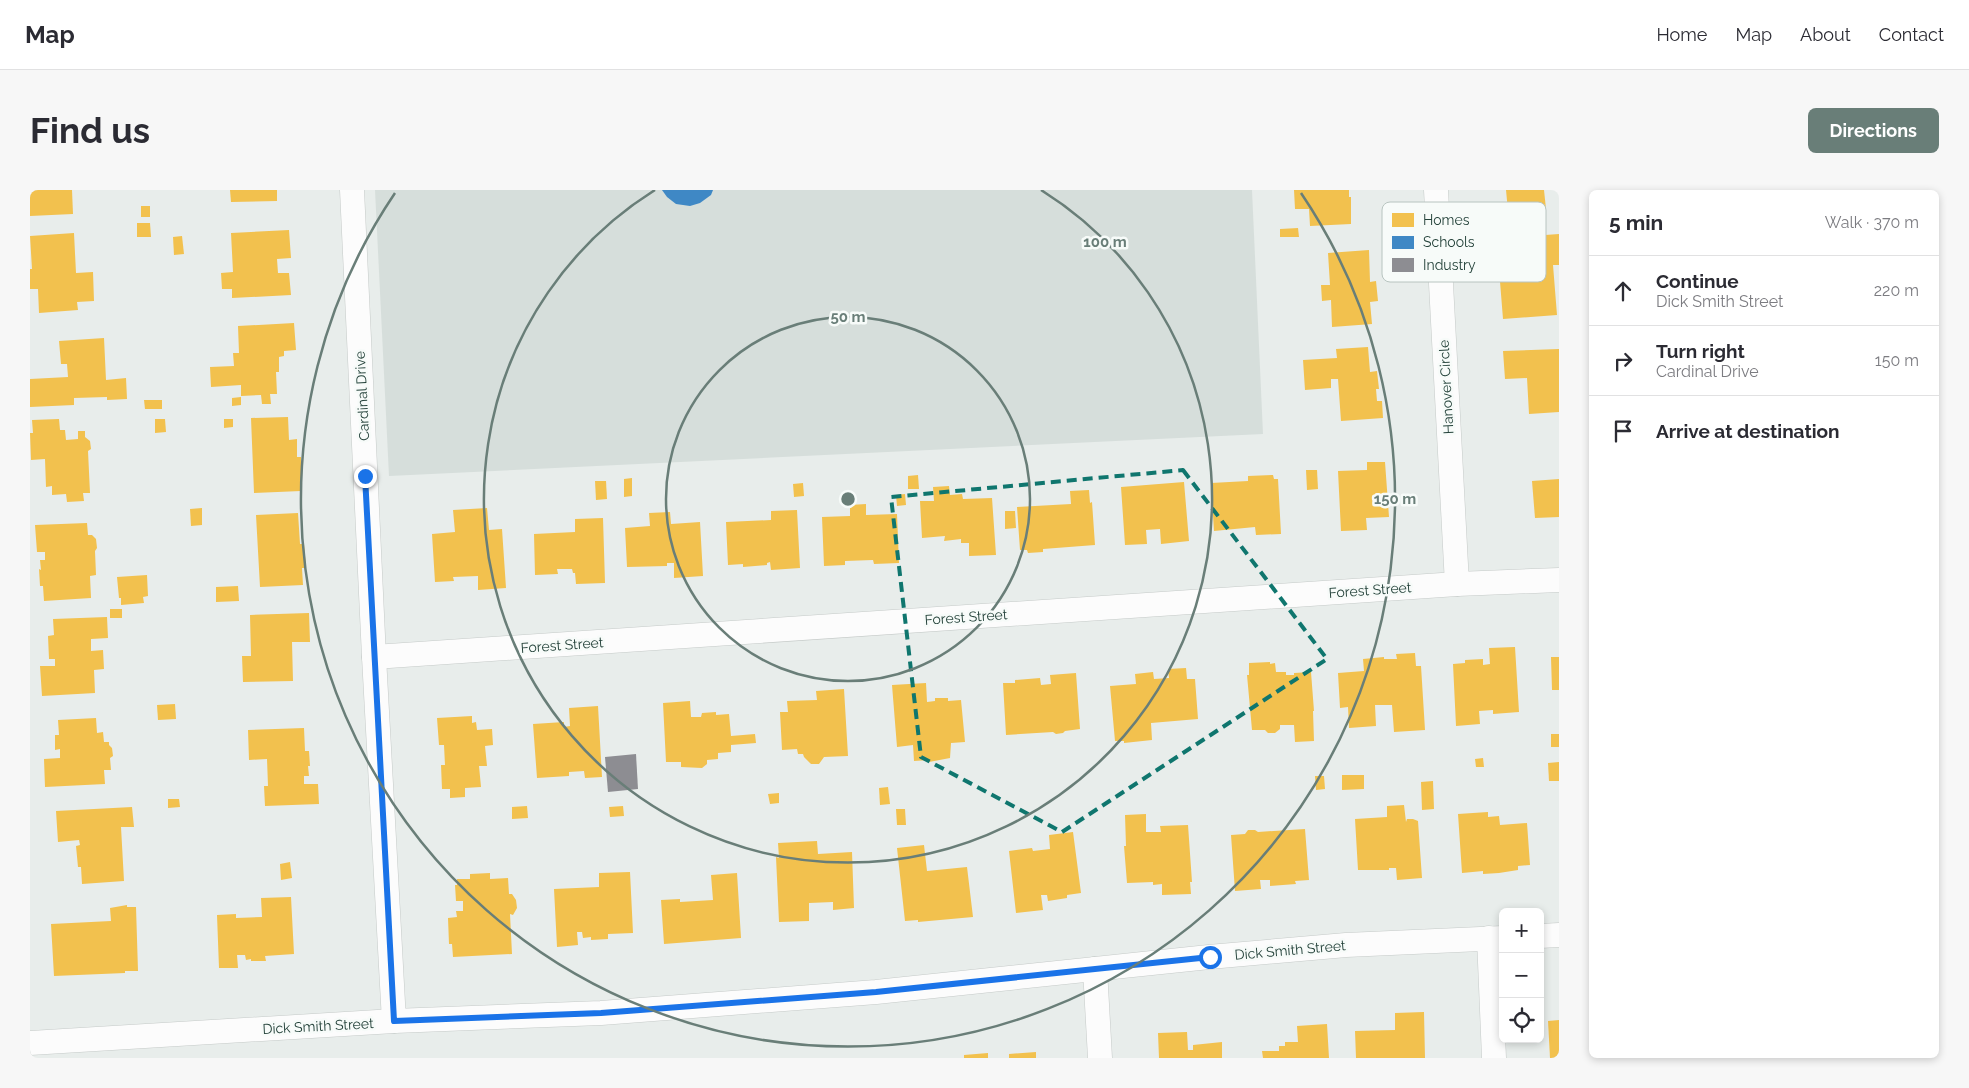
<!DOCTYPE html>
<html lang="en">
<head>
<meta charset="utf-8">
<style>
	:root { --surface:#fff; --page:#f7f7f7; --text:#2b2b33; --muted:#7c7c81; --line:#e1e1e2; --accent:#697e78 }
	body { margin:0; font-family:Raleway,sans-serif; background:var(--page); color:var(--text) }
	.controls { position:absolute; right:15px; bottom:15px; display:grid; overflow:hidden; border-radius:8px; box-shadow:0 2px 8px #0003 }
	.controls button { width:45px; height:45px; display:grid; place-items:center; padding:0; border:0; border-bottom:1px solid var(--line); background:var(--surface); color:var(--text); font:25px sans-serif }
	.stop { position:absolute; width:15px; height:15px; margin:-11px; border:4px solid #1a73e8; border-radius:50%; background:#fff }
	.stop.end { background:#1a73e8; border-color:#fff; box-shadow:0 1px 5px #0008 }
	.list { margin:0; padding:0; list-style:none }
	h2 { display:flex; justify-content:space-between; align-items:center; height:65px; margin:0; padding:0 20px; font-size:21px }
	h2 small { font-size:16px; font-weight:400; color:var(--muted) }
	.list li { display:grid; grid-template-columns:32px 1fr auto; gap:15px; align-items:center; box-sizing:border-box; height:70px; padding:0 20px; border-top:1px solid var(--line) }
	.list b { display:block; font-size:19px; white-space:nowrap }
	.list p { margin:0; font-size:16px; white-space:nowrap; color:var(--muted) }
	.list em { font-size:16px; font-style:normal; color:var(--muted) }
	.icon { flex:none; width:28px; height:28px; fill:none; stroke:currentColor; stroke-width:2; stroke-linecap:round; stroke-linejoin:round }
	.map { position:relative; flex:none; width:1529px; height:868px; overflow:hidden; border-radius:8px }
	header { display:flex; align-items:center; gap:30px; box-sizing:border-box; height:70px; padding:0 25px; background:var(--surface); border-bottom:1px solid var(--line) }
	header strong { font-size:24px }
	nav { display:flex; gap:28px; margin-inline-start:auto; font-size:18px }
	.intro { display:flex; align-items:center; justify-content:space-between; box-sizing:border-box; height:120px; padding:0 30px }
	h1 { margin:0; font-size:35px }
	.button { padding:12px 22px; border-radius:8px; background:var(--accent); color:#fff; font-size:18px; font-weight:700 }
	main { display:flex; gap:30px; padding:0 30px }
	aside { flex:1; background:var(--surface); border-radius:8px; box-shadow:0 2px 8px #0003 }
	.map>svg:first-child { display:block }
</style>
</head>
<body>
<header>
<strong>Map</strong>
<nav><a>Home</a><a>Map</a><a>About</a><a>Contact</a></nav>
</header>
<div class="intro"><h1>Find us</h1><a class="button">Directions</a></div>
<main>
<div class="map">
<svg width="1529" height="868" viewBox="0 0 1529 868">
	<rect width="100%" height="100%" fill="#e8edeb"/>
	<polygon fill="#d6dedb" points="345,0 1222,0 1233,244 359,286"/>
	<g fill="#f2c14e">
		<polygon points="0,0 42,0 43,24 0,26"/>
		<polygon points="200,0 247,0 247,11 201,12"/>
		<polygon points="1264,0 1319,0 1319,7 1321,7 1321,34 1280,36 1279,19 1265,19"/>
		<polygon points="1476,0 1514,0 1516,19 1478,21"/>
		<rect x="111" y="16" width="9" height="11"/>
		<polygon points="107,33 120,33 121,47 107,47"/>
		<polygon points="1268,38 1269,47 1250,47 1250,39"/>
		<polygon points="259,40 261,68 247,69 248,83 259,83 261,105 202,108 202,99 192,99 191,83 203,82 201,43"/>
		<polygon points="44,43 46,83 63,82 64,111 47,112 48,120 9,123 8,99 0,99 0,79 2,79 0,46"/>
		<polygon points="1529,44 1529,75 1523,75 1527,125 1473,129 1469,79 1488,78 1486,47"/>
		<polygon points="152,46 154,64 144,65 143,47"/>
		<polygon points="1339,60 1340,92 1346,91 1348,111 1340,112 1342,134 1302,137 1301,110 1292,111 1291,95 1300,95 1298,63"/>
		<polygon points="264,133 266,160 254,161 254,166 249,167 249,182 246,182 247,204 240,204 241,214 232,214 231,205 211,206 211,195 181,197 180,177 204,176 203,163 209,163 208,136"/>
		<polygon points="74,148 76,190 96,188 97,209 77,210 77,207 44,208 44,215 0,217 0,189 38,187 37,174 31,174 29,151"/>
		<polygon points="1338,157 1340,182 1347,181 1349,199 1346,199 1347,211 1352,211 1353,228 1311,231 1308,189 1301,189 1301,198 1275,200 1273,170 1307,168 1306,159"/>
		<polygon points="1529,159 1529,222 1499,224 1497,188 1475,189 1473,161"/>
		<polygon points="211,207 211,215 202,216 202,208"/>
		<polygon points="114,210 132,210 132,219 115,219"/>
		<polygon points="258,227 259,250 267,249 267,267 271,267 271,301 224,303 221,228"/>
		<polygon points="29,229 30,240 35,240 36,250 48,249 48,241 55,241 55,247 60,251 61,259 58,261 60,303 53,303 54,311 37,312 36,304 22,305 22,296 16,297 15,269 1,270 0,243 3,243 2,230"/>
		<polygon points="125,229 135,229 136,242 125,243"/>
		<polygon points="194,229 203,229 203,237 194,238"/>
		<polygon points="1337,272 1355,272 1359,327 1336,328 1337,340 1311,341 1308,281 1337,280"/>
		<polygon points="1276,280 1287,280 1288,299 1277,300"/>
		<polygon points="888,285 889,299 878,299 878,286"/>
		<polygon points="1243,285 1244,289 1248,289 1251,344 1226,345 1225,337 1184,341 1181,293 1218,291 1218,286"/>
		<polygon points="602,288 602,306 594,307 594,289"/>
		<polygon points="1529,289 1529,327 1505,328 1502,291"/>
		<polygon points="565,291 576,291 577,309 566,310"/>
		<polygon points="1154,292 1159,351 1131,354 1130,339 1116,340 1117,354 1095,355 1091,297"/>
		<polygon points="773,293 774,306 764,307 763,294"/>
		<polygon points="919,296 920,305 932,304 933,309 962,308 966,365 939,366 939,353 931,353 931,349 914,351 915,346 892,348 890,311 904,311 903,297"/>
		<polygon points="1059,300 1060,313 1062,312 1065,355 1013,359 1013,362 998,363 997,360 990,360 987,317 1041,314 1040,301"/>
		<polygon points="875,304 876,315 867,316 866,305"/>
		<polygon points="836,314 836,325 867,324 869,373 844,374 843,370 815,371 815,375 794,376 792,327 820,326 820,315"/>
		<polygon points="172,318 172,335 161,336 160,319"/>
		<polygon points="457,318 459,340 472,339 476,398 448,400 448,386 423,387 424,391 405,392 402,344 425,342 423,320"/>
		<polygon points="767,320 770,378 741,380 740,372 737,373 737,375 713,377 713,374 698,375 696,332 741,330 741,321"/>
		<polygon points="975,321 985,321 986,338 975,339"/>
		<polygon points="640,322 641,334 670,332 673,386 644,388 644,373 637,373 637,376 597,377 595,338 620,336 619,323"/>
		<polygon points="268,323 270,354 274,354 276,378 272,378 273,395 230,397 226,325"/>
		<polygon points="573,328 575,393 546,394 545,383 543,383 542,379 527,379 528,384 505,385 504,344 545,342 545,329"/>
		<polygon points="57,333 58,345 62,345 66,349 67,358 65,361 66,385 60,386 61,408 14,411 13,396 10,396 9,379 11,380 10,370 15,370 15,362 7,362 5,335"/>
		<polygon points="117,385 118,406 113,407 114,413 91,415 91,408 89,408 87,387"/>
		<polygon points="208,396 209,411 186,412 186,397"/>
		<rect x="80" y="419" width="12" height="9"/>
		<polygon points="279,423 280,452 262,452 263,491 213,492 212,466 221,466 220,425"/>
		<polygon points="77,427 78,448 61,449 61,461 73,460 74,479 64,480 65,503 12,506 10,476 25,476 25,469 19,469 18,446 24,445 23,429"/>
		<polygon points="1485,457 1489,522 1463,524 1463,520 1449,521 1450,534 1426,536 1423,474 1435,473 1435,470 1453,469 1453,475 1460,474 1459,458"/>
		<polygon points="1385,463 1386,476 1391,476 1395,540 1364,542 1362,515 1345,515 1346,536 1319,538 1318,517 1310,518 1308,483 1334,481 1333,469 1354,467 1354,469 1367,469 1366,464"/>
		<polygon points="1521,467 1529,467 1529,500 1522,500"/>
		<polygon points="1240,472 1240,474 1245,473 1246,482 1256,482 1256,485 1264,485 1264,483 1281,482 1284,521 1283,521 1284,551 1265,552 1264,535 1250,535 1250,539 1245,543 1238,543 1235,540 1222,540 1217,485 1219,485 1219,473"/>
		<polygon points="1156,478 1157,489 1165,489 1168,529 1121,533 1122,550 1094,553 1094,551 1085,551 1080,496 1106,494 1105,484 1123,482 1124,489 1139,488 1138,479"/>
		<polygon points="1046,483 1050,539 1035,541 1033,543 1026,544 1023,542 976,545 973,493 985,493 985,490 1010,488 1011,495 1021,494 1020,485"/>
		<polygon points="896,493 897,512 905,511 905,508 918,508 918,511 931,510 935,552 921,553 920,568 899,572 899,570 884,571 883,555 867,557 862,495"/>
		<polygon points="814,499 818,566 794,567 789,574 781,574 774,567 773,564 768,564 767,559 752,560 750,522 758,522 757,511 787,510 786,501"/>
		<polygon points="660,511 661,527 671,527 672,523 686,522 686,525 699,524 701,546 725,544 726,553 701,555 701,562 688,563 688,569 677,570 677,574 672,578 651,577 651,572 636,572 633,513"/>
		<polygon points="145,514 146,529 128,530 127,515"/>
		<polygon points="568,516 572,587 555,588 554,581 539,582 539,586 507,588 503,534 534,532 534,537 540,536 539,518"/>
		<polygon points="442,526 442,533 446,532 447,540 462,539 463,555 455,556 457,576 449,576 451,597 435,598 435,607 420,608 420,599 412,599 411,575 415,575 414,555 409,555 407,528"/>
		<polygon points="66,528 67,543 73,542 74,552 79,552 79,555 82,558 83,566 80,568 81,580 74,580 75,594 15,597 14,569 30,568 30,559 25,560 25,545 29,545 28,530"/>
		<polygon points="274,538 275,561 279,561 280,576 278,576 279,586 274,586 274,594 288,594 289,614 235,616 234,596 238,596 237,569 219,570 218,540"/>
		<rect x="1521" y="544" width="8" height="13"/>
		<polygon points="1453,568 1454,577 1446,577 1445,569"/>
		<polygon points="1529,572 1529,591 1519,591 1518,573"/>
		<polygon points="1312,585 1334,585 1334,599 1312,600"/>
		<polygon points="1285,586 1294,586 1295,599 1286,600"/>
		<polygon points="1403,591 1404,619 1392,620 1391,592"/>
		<polygon points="858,597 860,614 850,615 849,598"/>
		<polygon points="749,603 749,613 740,614 738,604"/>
		<polygon points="138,609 149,609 150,617 138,618"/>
		<polygon points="1374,615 1376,632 1377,629 1383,629 1388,631 1392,688 1367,690 1366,678 1359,678 1359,680 1328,680 1325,629 1357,627 1357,616"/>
		<polygon points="497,616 498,628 482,629 482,617"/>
		<polygon points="593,616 594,626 580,627 579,617"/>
		<polygon points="102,617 104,637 91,637 94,691 52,694 51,677 48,677 46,656 50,655 49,650 28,652 26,621"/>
		<polygon points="866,619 875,619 876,635 867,635"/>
		<polygon points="1458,622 1458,627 1469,626 1470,635 1497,633 1500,675 1488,676 1488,680 1469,683 1453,684 1453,681 1432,683 1428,624"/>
		<polygon points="1116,624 1116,642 1131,642 1130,636 1158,635 1162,692 1160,692 1161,704 1132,705 1132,694 1123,695 1123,692 1097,693 1094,656 1096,656 1095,625"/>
		<polygon points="1275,639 1279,690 1265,691 1266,694 1240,696 1240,690 1230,690 1231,699 1205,701 1201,645 1215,644 1218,640 1225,640 1228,642"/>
		<polygon points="1043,642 1051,703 1037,705 1037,708 1018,711 1017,705 1011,705 1013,720 986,723 979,661 1002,658 1003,661 1020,659 1019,645"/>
		<polygon points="787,651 788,664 822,662 824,718 803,720 803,712 779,713 779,731 749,732 746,667 749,668 748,653"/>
		<polygon points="894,655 897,681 937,677 943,727 888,732 888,730 875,731 867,658"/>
		<polygon points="260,672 262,688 251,690 250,674"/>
		<polygon points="600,682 603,743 578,744 578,749 561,750 561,747 553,748 552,742 547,742 548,755 527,757 524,699 569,697 569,683"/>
		<polygon points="460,683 460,689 478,688 479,704 482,704 486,710 487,718 483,725 480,724 482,764 423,767 422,754 419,754 418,728 427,727 426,721 433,721 433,711 426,711 425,695 427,695 427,689 440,689 440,684"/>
		<polygon points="707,683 711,748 634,754 631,710 650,709 650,712 683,710 681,685"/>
		<polygon points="261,707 264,764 235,766 236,771 221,771 221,769 216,770 215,765 207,765 208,778 189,778 187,725 206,724 206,728 232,727 231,708"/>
		<polygon points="97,715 97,717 106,717 108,781 95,781 95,783 24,786 21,734 81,731 80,718"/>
		<polygon points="1394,822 1395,868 1326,868 1325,841 1365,840 1365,823"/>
		<polygon points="1529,830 1529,868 1520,868 1518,831"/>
		<polygon points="1297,834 1299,868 1233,868 1232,861 1249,861 1249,856 1255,856 1255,852 1268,852 1267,836"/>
		<polygon points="1157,842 1158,860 1163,860 1163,855 1192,852 1192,868 1129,868 1128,843"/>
		<polygon points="1006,862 1006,868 979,868 979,864"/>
		<polygon points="958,863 958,868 934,868 934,865"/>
	</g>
	<polygon fill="#3f88c5" points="632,0 683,0 681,5 670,13 660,16 646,14 637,7"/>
	<polygon fill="#8d8d92" points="606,564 608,599 578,602 575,567"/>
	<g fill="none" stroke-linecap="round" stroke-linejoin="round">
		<defs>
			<g id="minor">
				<polyline points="322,0 344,467 364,831"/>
				<polyline points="1406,0 1427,394"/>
				<polyline points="344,467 1427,394 1529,390"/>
				<polyline points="1510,746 1529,745"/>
				<polyline points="1459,748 1464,868"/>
				<polyline points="1065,779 1070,868"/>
				<polyline points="0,853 364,831 571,823 846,802 1179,767 1316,755 1473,748"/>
			</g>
		</defs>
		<use href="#minor" stroke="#c5cac8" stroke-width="25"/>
		<use href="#minor" stroke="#fcfcfc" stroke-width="24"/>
	</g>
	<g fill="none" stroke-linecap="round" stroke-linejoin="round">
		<polyline stroke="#1a73e8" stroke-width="6" points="335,286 364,831 571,823 846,802 1180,767"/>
	</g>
	<path fill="none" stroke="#0f766e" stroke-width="4" stroke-dasharray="10 6" stroke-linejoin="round" d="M1153,280L1297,469L1032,642L891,567L861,307Z"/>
	<g fill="none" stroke="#697e78" stroke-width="2.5">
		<circle cx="818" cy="309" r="182"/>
		<path d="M1011 0A364 364 0 1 1 625 0"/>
		<path d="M1271 3A547 547 0 1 1 365 3"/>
	</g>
	<g text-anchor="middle" stroke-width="5" stroke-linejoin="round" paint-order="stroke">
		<g font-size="14" fill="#24423a" stroke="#f7fbf9">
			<text transform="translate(1416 197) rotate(-93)" y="5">Hanover Circle</text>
			<text transform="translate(332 206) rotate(-93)" y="5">Cardinal Drive</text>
			<text transform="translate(1340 400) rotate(-4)" y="5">Forest Street</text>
			<text transform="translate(936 427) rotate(-4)" y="5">Forest Street</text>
			<text transform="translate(532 455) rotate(-4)" y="5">Forest Street</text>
			<text transform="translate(1260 760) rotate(-5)" y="5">Dick Smith Street</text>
			<text transform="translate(288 836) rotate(-3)" y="5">Dick Smith Street</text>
		</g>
	</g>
	<rect x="1352" y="12" width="164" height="80" rx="8" fill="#f7fbf9" stroke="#b8c4c0" stroke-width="1"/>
	<rect x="1362" y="23" width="22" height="14" fill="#f2c14e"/>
	<rect x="1362" y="46" width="22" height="13" fill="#3f88c5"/>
	<rect x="1362" y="68" width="22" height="14" fill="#8d8d92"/>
	<g font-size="14" fill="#24423a">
		<text x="1393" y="35">Homes</text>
		<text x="1393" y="57">Schools</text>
		<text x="1393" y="80">Industry</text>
	</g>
	<circle cx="818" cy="309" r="8" fill="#697e78" stroke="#f7fbf9" stroke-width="2.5"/>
	<g font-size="15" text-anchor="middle" font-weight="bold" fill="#697e78" stroke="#f7fbf9" stroke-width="5" stroke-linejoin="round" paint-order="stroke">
		<text x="1075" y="57">100 m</text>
		<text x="818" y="132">50 m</text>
		<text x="1365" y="314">150 m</text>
	</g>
</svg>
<div class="controls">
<button>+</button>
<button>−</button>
<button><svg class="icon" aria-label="locate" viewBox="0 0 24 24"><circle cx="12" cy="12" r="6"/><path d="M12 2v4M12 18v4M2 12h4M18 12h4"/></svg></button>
</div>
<div class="stop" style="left:1180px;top:767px"></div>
<div class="stop end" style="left:335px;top:286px"></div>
</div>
<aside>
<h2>5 min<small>Walk · 370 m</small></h2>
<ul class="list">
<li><svg class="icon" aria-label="ahead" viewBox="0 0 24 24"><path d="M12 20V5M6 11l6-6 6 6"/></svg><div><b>Continue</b><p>Dick Smith Street</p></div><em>220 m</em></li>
<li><svg class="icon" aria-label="right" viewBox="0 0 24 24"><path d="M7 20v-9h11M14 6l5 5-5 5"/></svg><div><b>Turn right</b><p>Cardinal Drive</p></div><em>150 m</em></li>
<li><svg class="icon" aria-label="arrive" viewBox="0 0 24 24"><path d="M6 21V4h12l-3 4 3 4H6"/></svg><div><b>Arrive at destination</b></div></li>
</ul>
</aside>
</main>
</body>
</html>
